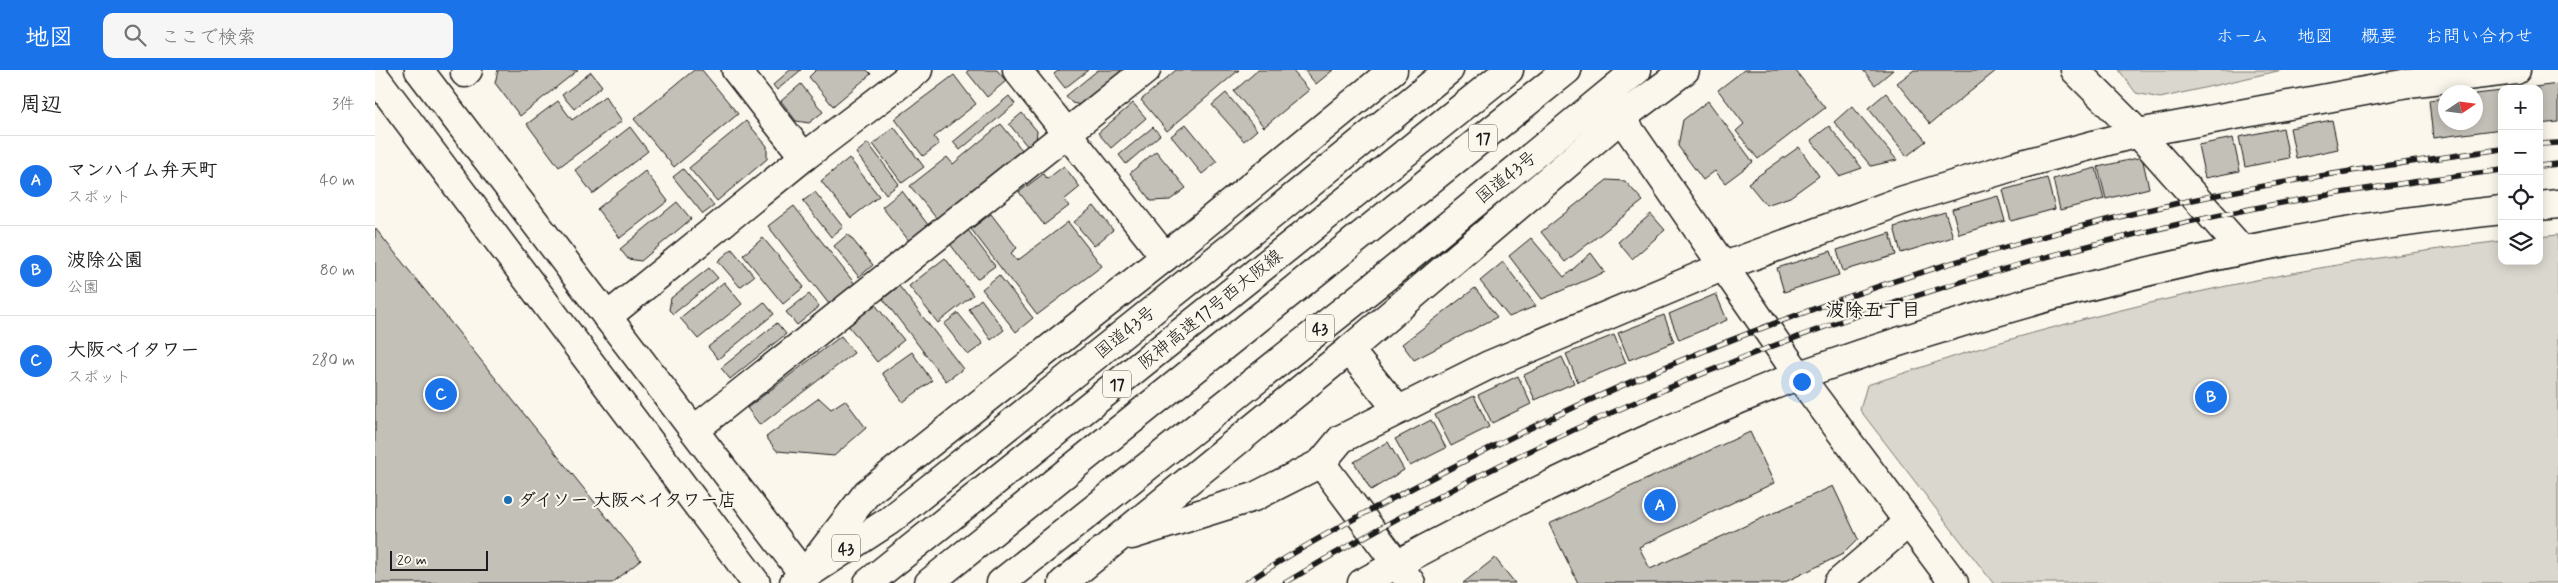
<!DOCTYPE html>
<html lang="ja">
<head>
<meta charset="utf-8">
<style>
	:root { --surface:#fff; --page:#f6f6f6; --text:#202124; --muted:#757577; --line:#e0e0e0; --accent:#1a73e8 }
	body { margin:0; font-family:Mynerve,"Klee One",sans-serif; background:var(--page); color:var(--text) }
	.controls { position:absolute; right:15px; top:15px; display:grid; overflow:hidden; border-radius:10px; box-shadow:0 2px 12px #0003 }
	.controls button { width:45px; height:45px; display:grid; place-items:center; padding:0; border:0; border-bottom:1px solid var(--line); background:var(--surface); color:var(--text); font:25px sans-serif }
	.compass { position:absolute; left:2063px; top:15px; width:45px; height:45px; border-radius:50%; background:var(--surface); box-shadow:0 2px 12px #0003; rotate:77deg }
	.scale { position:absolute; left:15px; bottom:12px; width:98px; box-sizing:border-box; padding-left:5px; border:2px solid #1c1c1c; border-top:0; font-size:14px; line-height:18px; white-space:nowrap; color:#1c1c1c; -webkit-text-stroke:4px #fbf7ec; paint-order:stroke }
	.you { position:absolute; left:1426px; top:311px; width:18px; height:18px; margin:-12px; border:4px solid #fff; border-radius:50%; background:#1a73e8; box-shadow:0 0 0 8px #1a73e833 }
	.badge { display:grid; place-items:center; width:32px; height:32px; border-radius:50%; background:var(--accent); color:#fff; font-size:16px; font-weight:700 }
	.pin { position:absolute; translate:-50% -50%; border:2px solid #fff; box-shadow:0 1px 5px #0006 }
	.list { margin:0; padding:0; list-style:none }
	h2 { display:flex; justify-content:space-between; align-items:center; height:65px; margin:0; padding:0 20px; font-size:21px }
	h2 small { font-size:16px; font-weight:400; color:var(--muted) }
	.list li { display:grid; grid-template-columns:32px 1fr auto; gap:15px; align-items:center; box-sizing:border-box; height:90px; padding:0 20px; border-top:1px solid var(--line) }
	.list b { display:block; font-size:19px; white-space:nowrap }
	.list p { margin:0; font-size:16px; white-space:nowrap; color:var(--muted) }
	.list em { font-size:16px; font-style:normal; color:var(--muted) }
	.icon { flex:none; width:28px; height:28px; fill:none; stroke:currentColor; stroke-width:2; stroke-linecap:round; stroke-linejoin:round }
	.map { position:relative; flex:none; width:2183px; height:513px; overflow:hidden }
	header { display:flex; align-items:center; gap:30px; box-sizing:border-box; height:70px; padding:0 25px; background:var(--accent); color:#fff }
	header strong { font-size:24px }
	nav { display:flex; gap:28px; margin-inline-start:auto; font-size:18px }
	.search { width:350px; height:45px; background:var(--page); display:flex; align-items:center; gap:12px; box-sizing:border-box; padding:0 18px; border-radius:10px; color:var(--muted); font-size:19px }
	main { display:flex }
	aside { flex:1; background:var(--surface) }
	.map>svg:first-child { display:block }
</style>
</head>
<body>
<header>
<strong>地図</strong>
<div class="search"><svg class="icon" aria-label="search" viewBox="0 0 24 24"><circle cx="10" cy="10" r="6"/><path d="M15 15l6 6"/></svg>ここで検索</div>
<nav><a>ホーム</a><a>地図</a><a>概要</a><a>お問い合わせ</a></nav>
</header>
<main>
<aside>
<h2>周辺<small>3件</small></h2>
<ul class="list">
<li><span class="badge">A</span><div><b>マンハイム弁天町</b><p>スポット</p></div><em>40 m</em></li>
<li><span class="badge">B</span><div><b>波除公園</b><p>公園</p></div><em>80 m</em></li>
<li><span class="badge">C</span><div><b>大阪ベイタワー</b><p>スポット</p></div><em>280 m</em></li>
</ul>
</aside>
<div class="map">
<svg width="2183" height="513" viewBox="0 0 2183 513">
	<rect width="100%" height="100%" fill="#fbf7ec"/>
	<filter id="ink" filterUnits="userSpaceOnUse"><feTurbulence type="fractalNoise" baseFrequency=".02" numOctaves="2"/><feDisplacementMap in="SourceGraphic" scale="10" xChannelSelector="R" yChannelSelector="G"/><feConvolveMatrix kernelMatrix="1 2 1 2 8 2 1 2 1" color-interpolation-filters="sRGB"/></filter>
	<g filter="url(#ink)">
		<g fill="#dad7ce" stroke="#7b7a75">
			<polygon points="1744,0 1907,0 1785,28 1761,23"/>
			<path d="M2183,165V513H1618L1485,340L1492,315C1537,301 1581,285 1626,272C1789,225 1958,191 2127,171V191H2164V167Z"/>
		</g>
		<g fill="#c3c0b8" stroke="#1c1c1c">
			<polygon points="203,0 145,46 120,13 123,0"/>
			<polygon points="319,0 327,0 363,44 299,97 259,49"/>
			<polygon points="415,0 426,0 402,20 398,15"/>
			<polygon points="441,0 492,0 496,4 458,36 434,7"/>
			<polygon points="593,0 622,0 631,11 612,27 592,2"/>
			<polygon points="684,0 713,0 690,18 679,4"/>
			<polygon points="723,0 746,0 748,3 706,35 697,33 691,26"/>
			<polygon points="801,0 864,0 792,61 766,30"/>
			<polygon points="883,0 917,0 934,20 889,57 859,21"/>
			<polygon points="929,0 958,0 941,14"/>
			<polygon points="1369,0 1420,0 1450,38 1383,89 1361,61 1369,54 1343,20"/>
			<polygon points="1488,0 1518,0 1500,15"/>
			<polygon points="1539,0 1622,0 1555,54 1522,13"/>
			<polygon points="216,2 227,16 199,39 187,25"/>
			<polygon points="579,5 601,34 559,67 564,74 548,86 520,49"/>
			<polygon points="426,14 448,42 434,53 421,51 406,31"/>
			<polygon points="2183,14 2183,52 2164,54 2164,19 2144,19"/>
			<polygon points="2127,21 2127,59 2058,68 2054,30 2070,28 2070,52 2100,52 2100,24"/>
			<polygon points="851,23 882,60 869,71 837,35"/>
			<polygon points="1511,23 1551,71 1532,86 1493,38"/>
			<polygon points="230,26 247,51 184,97 152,54 183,31 197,50"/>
			<polygon points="634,26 640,34 585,80 578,72"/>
			<polygon points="1333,31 1378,92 1350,113 1340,101 1328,110 1303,76 1308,50"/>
			<polygon points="758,33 771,48 736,78 723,63"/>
			<polygon points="1477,36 1522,90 1496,96 1459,52"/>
			<polygon points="647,43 662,61 661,71 653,77 634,54"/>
			<polygon points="1957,50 1963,79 1921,88 1915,58"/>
			<polygon points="371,51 392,76 392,89 342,131 314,98"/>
			<polygon points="626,54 647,80 562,149 535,116 572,87 578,94"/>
			<polygon points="811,54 842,92 827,104 796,66"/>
			<polygon points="1454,56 1487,98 1464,106 1436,70"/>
			<polygon points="255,57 273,81 218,124 200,100"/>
			<polygon points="519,57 549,97 527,113 498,74"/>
			<polygon points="778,57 785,65 751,94 744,85"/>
			<polygon points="1908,58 1914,88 1870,97 1864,67"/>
			<polygon points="1858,68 1865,101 1830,108 1823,75"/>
			<polygon points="493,73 524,114 511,124 481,83"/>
			<polygon points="1424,77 1444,106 1415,127 1391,135 1373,113"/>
			<polygon points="781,81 811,118 795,130 776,131 755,103"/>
			<polygon points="1767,87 1774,118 1731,129 1723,97"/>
			<polygon points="474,88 504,126 476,148 446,111"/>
			<polygon points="689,96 705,117 689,130 694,136 669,155 644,122 668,104 672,109"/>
			<polygon points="1721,98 1729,129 1685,140 1678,109"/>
			<polygon points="308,99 339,136 328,144 298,107"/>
			<polygon points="270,101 293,131 245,168 222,139"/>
			<polygon points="1672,108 1680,139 1636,151 1628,120"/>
			<polygon points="1232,110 1250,111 1268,131 1190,192 1166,162"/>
			<polygon points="527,121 554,156 535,172 507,137"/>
			<polygon points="440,122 468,157 456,167 428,131"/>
			<polygon points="1623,126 1630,151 1584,164 1577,139"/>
			<polygon points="302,132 316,149 266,191 253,189 245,179"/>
			<polygon points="419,136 480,214 454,234 393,156"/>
			<polygon points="719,136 738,160 719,176 699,152"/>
			<polygon points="1570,142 1578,167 1526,183 1519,157"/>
			<polygon points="616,144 642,178 636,183 642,191 693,152 727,196 662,245 596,159"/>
			<polygon points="1276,144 1290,160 1257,189 1243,172"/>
			<polygon points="0,158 266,490 237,513 0,513"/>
			<polygon points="593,160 620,196 602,209 575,174"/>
			<polygon points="1515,163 1521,185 1468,201 1462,180"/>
			<polygon points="473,164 498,195 484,207 459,176"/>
			<polygon points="388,168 429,217 408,234 368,185"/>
			<polygon points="1156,168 1189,207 1216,183 1230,202 1167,229 1134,186"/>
			<polygon points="357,179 379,206 365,217 343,191"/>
			<polygon points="1456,181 1464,205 1409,222 1402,198"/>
			<polygon points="570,188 598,225 563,253 534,216"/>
			<polygon points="1128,192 1161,236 1134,247 1105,211"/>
			<polygon points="334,198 343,208 298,244 294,240 296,228"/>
			<polygon points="624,205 658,248 641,262 607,219"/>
			<polygon points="349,212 367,234 323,269 305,248"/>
			<polygon points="524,216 588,299 571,311 508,229"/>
			<polygon points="1100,218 1122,247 1039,290 1027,274"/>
			<polygon points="434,224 444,237 422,255 411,242"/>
			<polygon points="1341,224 1352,250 1304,270 1294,244"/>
			<polygon points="606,229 629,260 616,270 594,239"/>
			<polygon points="389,232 399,244 343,289 333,277"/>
			<polygon points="498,232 529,270 502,292 472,254"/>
			<polygon points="583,243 608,274 593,285 569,254"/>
			<polygon points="1289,245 1299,272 1254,290 1243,263"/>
			<polygon points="402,253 411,264 355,309 346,298"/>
			<polygon points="1239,265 1251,293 1203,312 1191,284"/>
			<polygon points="466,266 479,283 385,355 372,338"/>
			<polygon points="537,282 557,311 528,332 507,303"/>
			<polygon points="1187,287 1199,313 1160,330 1149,305"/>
			<polygon points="1143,306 1156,334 1117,353 1103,325"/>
			<polygon points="1099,326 1114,357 1076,376 1060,345"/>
			<polygon points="444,328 456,339 470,330 491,358 459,386 402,381 391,367"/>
			<polygon points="1056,350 1071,378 1035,396 1020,369"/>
			<polygon points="1375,362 1399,413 1264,477 1275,499 1458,416 1483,469 1468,484 1408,513 1203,513 1174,454"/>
			<polygon points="1013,372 1029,400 996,420 979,392"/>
			<polygon points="1120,488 1140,513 1088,513"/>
		</g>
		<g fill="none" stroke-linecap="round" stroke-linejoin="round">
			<defs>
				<g id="street">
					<polyline points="361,0 429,87"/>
					<polyline points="642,0 790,187"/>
					<polyline points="1700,0 1763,63 1867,180"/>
					<polyline points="90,3 93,0"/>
					<polyline points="974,280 1023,340"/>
					<polyline points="319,360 771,0"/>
					<polyline points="757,465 879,427 946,393"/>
					<polyline points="688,513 974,280 1246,48 1310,0"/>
					<polyline points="1036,513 946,393 966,369 1112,296 1347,197 1529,130 1640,96 1763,63 2033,13 2141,0"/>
					<polyline points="1463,513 1533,453"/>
				</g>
				<g id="secondary">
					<polyline points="44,0 429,505 492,423 790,187 1018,0"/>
					<polyline points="0,7 381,513"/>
					<polyline points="1246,48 1424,306 1579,513"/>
					<polyline points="2164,136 2183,134"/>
					<polyline points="232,247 429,87 543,0"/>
					<path d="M987,513C1083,460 1180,411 1280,366C1328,345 1376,323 1425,305C1652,225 1887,165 2127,140"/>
				</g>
				<g id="highway">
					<polyline points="419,513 514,451 898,144 1074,0"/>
					<polyline points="493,513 1134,0"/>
					<polyline points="554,513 1192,0"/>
					<polyline points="626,513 1013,205 1262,0"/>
				</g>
			</defs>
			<use href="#street" stroke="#1c1c1c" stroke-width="31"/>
			<use href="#secondary" stroke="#1c1c1c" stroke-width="31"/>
			<use href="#highway" stroke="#1c1c1c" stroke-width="31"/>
			<use href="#street" stroke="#fbf7ec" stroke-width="28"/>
			<use href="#secondary" stroke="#fbf7ec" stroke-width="28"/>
			<use href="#highway" stroke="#fbf7ec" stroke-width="28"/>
			<defs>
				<g id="rail">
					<polyline points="2164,74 2183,73"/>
					<polyline points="2164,96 2183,94"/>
					<path d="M871,513C934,471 1003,436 1070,401C1303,279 1551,189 1808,132C1913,109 2020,94 2127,79"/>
					<path d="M910,513C1206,335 1531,208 1870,140C1955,123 2041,111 2127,100"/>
				</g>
			</defs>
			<use href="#rail" stroke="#1c1c1c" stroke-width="5.5"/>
			<use href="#rail" stroke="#fbf7ec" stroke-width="4" stroke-dasharray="11" stroke-linecap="butt"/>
		</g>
	</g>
	<circle fill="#1f6fb2" stroke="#fbf7ec" stroke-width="2" cx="133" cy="430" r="5"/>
	<g text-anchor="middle" stroke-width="4" stroke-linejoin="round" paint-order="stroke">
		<g fill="#fbf7ec" stroke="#5f5e5a" stroke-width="1">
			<rect x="1094" y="54.5" width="28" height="27" rx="4"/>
			<rect x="931" y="244.5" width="28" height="27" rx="4"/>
			<rect x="728" y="300.5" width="28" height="27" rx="4"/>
			<rect x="457" y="464.5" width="28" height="27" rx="4"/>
		</g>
		<g font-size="16" font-weight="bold" fill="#1c1c1c">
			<text x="1108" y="74">17</text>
			<text x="945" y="264">43</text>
			<text x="742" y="320">17</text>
			<text x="471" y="484">43</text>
		</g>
		<g font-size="18" fill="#1c1c1c" stroke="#fbf7ec">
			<text transform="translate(1131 107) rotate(-39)" y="6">国道43号</text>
			<text transform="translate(835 239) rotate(-39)" y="6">阪神高速17号西大阪線</text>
			<text transform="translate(750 262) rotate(-39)" y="6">国道43号</text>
		</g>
		<g font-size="18" font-weight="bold" fill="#1c1c1c" stroke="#fbf7ec" text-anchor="start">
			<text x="143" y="436">ダイソー 大阪ベイタワー店</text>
		</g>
		<g font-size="19" font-weight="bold" fill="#1c1c1c" stroke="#fbf7ec">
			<text x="1498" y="246">波除五丁目</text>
		</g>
	</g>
</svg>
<div class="controls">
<button>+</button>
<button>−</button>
<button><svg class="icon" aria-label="locate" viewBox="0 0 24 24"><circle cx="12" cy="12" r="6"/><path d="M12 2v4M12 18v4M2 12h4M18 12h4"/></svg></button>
<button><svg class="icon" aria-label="layers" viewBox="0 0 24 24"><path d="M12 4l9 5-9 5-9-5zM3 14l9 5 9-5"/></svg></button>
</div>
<svg class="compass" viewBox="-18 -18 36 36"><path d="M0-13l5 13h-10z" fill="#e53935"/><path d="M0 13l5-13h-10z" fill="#757577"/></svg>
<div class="scale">20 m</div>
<div class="you"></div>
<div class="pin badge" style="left:1285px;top:435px">A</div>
<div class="pin badge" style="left:1836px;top:327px">B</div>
<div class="pin badge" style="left:66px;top:324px">C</div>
</div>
</main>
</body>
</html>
